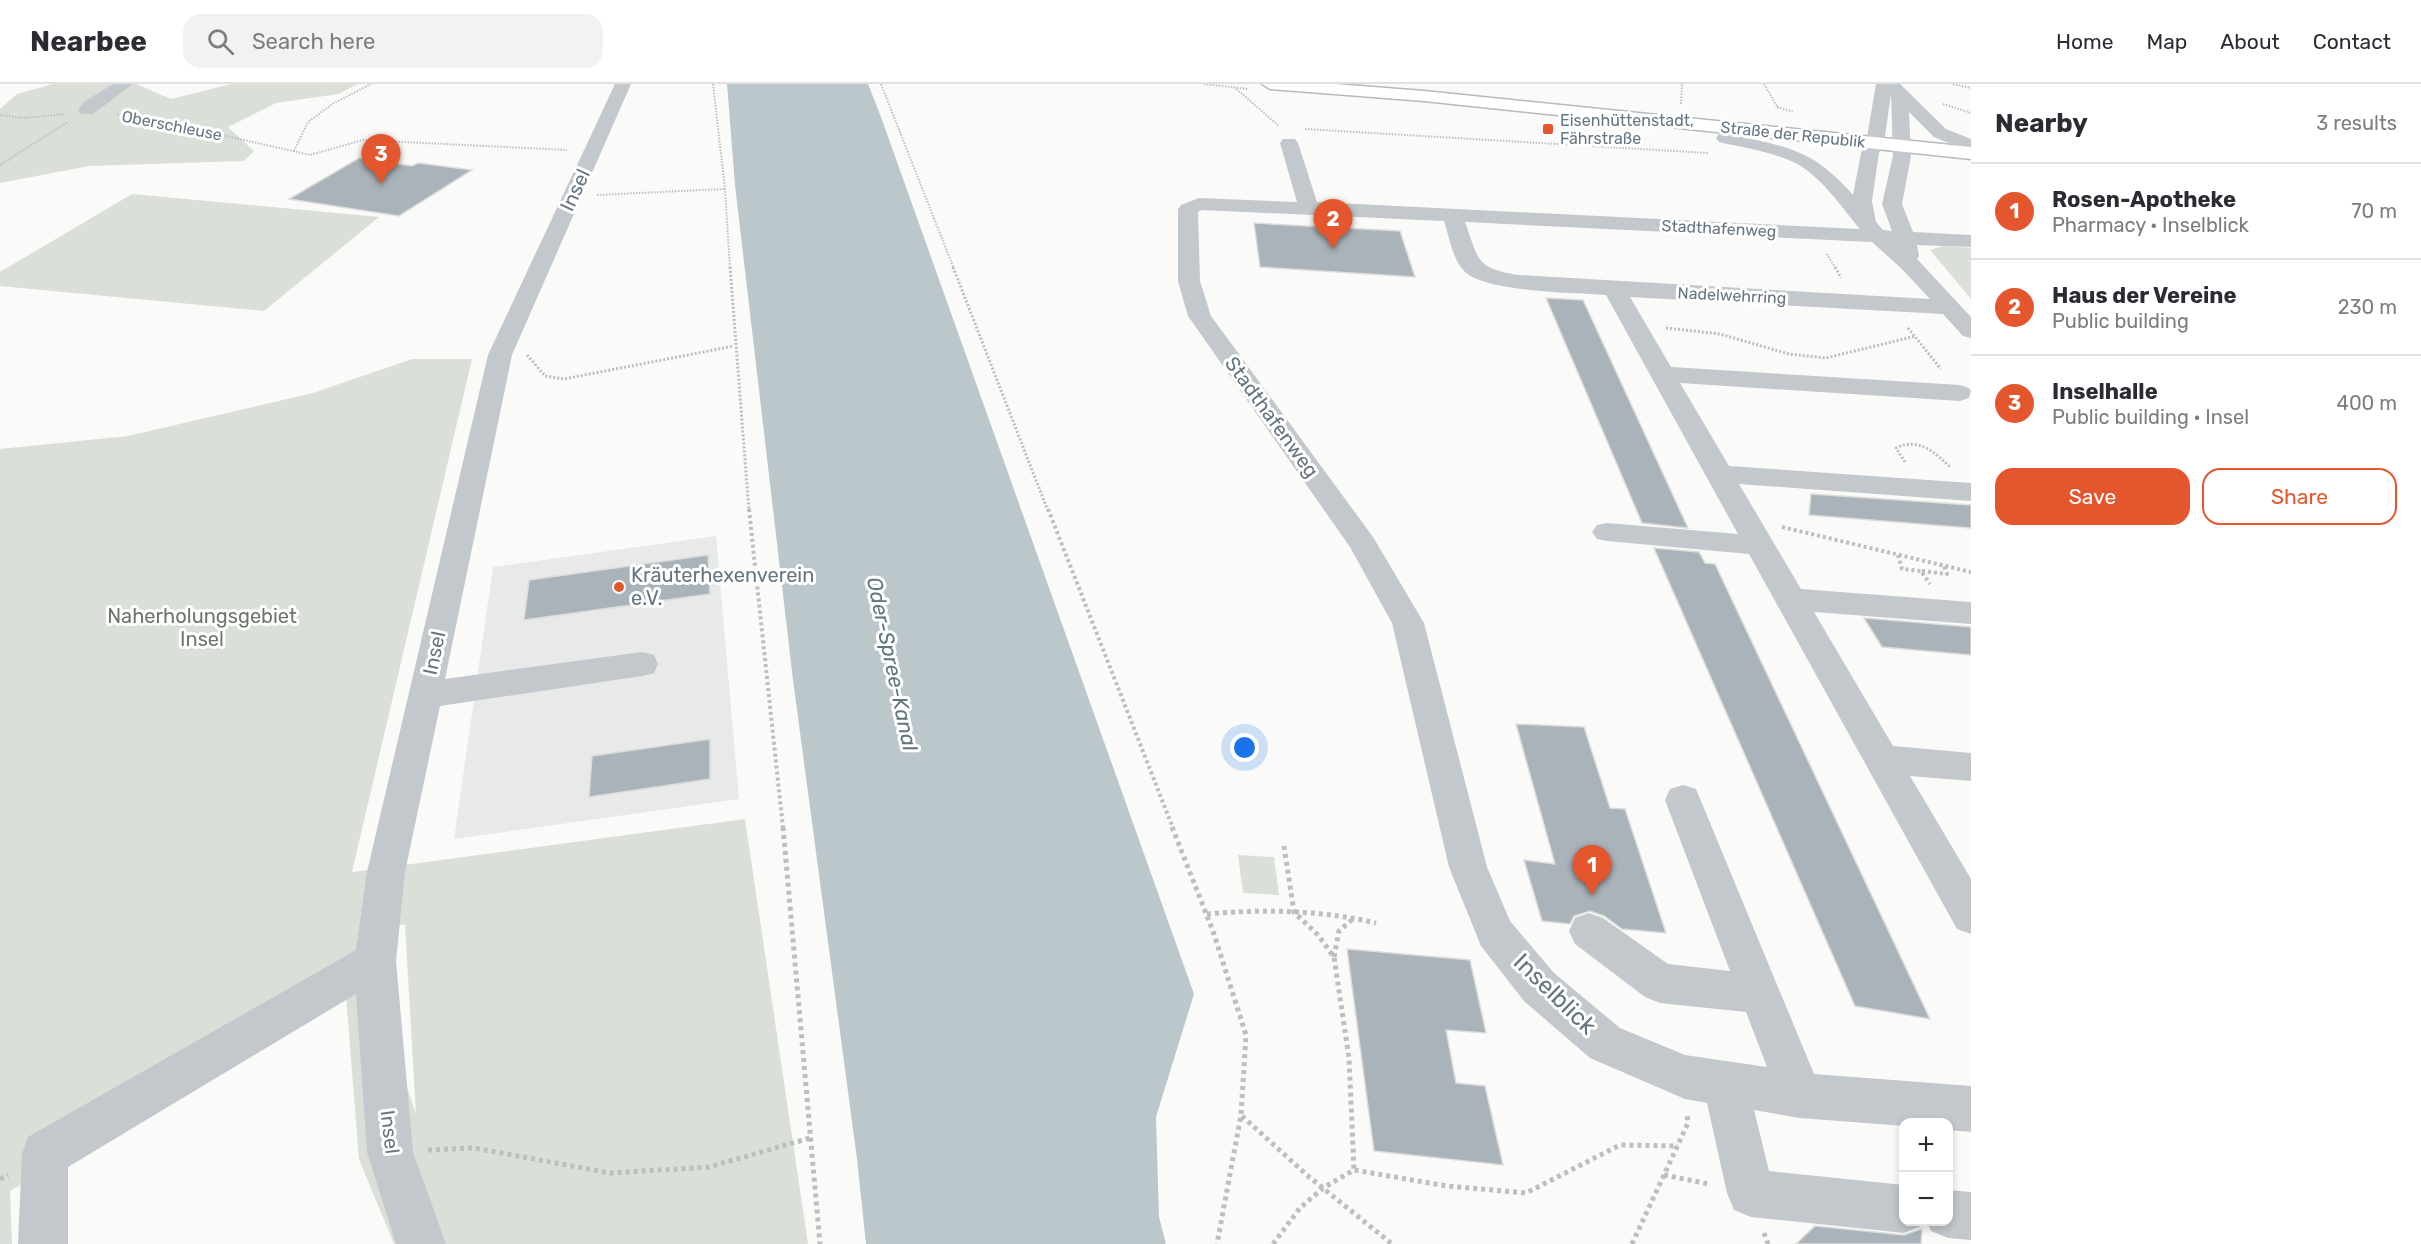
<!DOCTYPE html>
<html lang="en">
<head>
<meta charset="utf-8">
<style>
	:root { --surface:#fff; --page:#f2f2f3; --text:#2b2b33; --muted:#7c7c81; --line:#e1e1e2; --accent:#e4572e }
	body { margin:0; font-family:Rubik,sans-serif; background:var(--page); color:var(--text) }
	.controls { position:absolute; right:18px; bottom:18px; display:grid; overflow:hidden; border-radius:12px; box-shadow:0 3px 9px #0003 }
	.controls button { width:54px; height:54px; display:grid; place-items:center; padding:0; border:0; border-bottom:2px solid var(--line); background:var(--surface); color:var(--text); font:30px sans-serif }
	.you { position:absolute; left:1245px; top:664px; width:21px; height:21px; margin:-15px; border:4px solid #fff; border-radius:50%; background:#1a73e8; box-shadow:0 0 0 9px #1a73e833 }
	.badge { display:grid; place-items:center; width:39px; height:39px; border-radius:50%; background:var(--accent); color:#fff; font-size:20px; font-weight:700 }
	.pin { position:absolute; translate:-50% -50px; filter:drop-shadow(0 2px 3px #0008) }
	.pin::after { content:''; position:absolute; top:32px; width:21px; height:18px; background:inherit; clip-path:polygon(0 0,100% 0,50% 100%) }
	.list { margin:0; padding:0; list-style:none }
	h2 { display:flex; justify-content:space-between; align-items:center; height:78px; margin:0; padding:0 24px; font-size:26px }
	h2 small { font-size:20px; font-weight:400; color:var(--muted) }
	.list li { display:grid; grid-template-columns:39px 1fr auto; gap:18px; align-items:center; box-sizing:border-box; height:96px; padding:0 24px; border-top:2px solid var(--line) }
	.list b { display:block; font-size:22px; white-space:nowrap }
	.list p { margin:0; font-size:20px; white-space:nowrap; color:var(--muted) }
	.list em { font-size:20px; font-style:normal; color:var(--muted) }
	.actions { display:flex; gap:12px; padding:18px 24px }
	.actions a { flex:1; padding:14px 0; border:2px solid var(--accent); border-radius:18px; text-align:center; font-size:21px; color:var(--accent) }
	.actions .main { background:var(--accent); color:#fff }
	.icon { flex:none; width:33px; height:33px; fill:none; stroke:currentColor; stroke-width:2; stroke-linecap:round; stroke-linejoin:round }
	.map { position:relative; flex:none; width:1971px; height:1160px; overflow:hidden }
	header { display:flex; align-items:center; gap:36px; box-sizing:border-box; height:84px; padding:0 30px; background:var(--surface); border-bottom:2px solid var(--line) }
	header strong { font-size:28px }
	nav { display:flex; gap:33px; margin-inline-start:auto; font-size:21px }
	.search { width:420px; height:54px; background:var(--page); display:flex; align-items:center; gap:15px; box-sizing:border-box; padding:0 21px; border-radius:18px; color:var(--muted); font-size:22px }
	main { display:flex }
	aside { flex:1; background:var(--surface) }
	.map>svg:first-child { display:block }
</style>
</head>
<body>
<header>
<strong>Nearbee</strong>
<div class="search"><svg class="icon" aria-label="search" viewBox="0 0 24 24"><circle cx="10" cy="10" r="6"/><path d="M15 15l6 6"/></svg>Search here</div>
<nav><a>Home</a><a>Map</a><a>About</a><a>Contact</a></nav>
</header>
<main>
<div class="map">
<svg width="1971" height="1160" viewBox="0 0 1971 1160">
	<rect width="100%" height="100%" fill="#fafaf8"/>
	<polygon fill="#e8e9e9" points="716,452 739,715 454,755 493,483"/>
	<g fill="#dadfd7" fill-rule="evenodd">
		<polygon points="53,0 136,0 171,15 231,0 358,0 338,10 276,19 228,43 254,67 244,77 89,82 0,99 0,25 17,10"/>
		<polygon points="132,110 379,133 264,227 0,202 0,188"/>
		<polygon points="1943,162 1971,164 1971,215 1930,166"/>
		<path d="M412,275H472L352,788L745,735L808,1160H394L359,1075L346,912L10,1107L12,1160H0V365L128,352L313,309ZM404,840L405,841L416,1030L357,854Z"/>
		<polygon points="1238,771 1274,773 1279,811 1243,809"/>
	</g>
	<polygon fill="#bbc7cb" points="727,0 868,0 881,33 1194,910 1156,1033 1159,1133 1166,1160 866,1160 857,1075 793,596 735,101"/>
	<g fill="#aab3b9" stroke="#dcdcda" stroke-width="1.5">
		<polygon points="359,74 412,82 418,79 472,86 399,132 289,115"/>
		<polygon points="1254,139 1400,147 1415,193 1260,183"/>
		<polygon points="1546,214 1583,216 1688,444 1642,439"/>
		<polygon points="1811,410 1971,421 1971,444 1809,431"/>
		<polygon points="1654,464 1699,468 1705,479 1715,480 1930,935 1855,922"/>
		<polygon points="708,471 710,510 524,536 529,496"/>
		<polygon points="1864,534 1971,543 1971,571 1882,563"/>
		<polygon points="1516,640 1584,643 1610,724 1625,725 1666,849 1622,845 1604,832 1590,827 1574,832 1570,840 1542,837 1524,776 1555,780"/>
		<polygon points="710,655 710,695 589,713 592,672"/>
		<polygon points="1347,865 1470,876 1486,949 1446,946 1456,999 1485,1002 1503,1081 1374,1067"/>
		<polygon points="1815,1142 1904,1151 1922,1145 1921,1160 1796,1160"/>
	</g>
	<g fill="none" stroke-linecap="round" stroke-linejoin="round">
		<defs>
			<polygon id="major" points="1262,0 1335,0 1424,7 1971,63 1971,75 1424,17 1270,5"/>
		</defs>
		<use href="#major" stroke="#b5babe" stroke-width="3"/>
		<g stroke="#bbbfc2" stroke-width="2" stroke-dasharray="1.5 1.5" stroke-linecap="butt">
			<polyline points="713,0 725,105 730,185"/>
			<polyline points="881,0 954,185"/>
			<polyline points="1204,0 1248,5"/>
			<polyline points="1764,0 1778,24"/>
			<polyline points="1953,0 1971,4"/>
			<polyline points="1234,3 1279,42"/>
			<polyline points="1681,20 1682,0"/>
			<polyline points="1943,20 1971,29"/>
			<polyline points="1777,23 1794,28"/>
			<polyline points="117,30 165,38 310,71 363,56 567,66"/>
			<polyline points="0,31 23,34 66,30"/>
			<polyline points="1305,45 1708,69"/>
			<polyline points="294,67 308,38 334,19 371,0"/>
			<polyline points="0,81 68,38"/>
			<polyline points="597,111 724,105"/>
			<polyline points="1827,170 1836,185"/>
		</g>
		<g stroke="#bbbfc2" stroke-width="3" stroke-dasharray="2 2" stroke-linecap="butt">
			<polyline points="730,183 749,427"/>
			<polyline points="953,183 1048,427"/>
			<polyline points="1835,183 1841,194"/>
			<polyline points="1666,244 1720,250 1789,270 1826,274 1916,252"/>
			<polyline points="1908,244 1941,285"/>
			<polyline points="527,271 545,292 564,295 734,262"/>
			<path d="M1905,378L1896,364C1918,353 1935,368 1950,383"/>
		</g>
		<g stroke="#bbbfc2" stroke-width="4" stroke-dasharray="3 3" stroke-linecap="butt">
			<polyline points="749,425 783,744"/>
			<polyline points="1048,425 1173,744"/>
			<polyline points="1782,443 1971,488"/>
			<polyline points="1898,471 1902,485 1921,487 1930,500"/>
			<polyline points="1922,487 1947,490 1943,480"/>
		</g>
		<g stroke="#bbbfc2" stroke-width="5" stroke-dasharray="4 4" stroke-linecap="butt">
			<polyline points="783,743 820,1160"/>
			<polyline points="1172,743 1213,847 1246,951 1241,1031 1217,1160"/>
			<polyline points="1284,762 1294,828 1318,851 1334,873 1349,974 1354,1086"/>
			<path d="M1207,830C1264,825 1320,826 1376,839"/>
			<polyline points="1334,873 1339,847 1354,834"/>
			<polyline points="1242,1032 1308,1092 1392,1160"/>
			<polyline points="428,1066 474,1064 610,1089 709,1083 810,1054"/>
			<polyline points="1664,1091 1709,1100"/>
			<polyline points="0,1095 8,1091"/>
			<polyline points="1764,1149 1768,1160"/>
			<polyline points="1273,1160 1300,1124 1323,1104 1354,1086 1447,1102 1526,1109 1620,1061 1678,1062"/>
			<polyline points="1632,1160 1688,1039 1687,1029"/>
		</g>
		<g fill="#c3c8cc" fill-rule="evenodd">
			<polygon points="113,0 133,0 93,30 81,30 78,26 84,18"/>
			<polygon points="615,0 631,0 512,271 445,595 642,568 654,571 658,580 654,589 642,592 440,622 405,788 396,877 413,1068 446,1160 396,1160 367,1068 356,910 68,1083 68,1160 18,1160 22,1070 28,1053 356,866 367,788 488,271"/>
			<path d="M1876,0H1900L1946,45L1971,55V68L1934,53L1909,28L1911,72L1902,120L1913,148L1971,151V163L1917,161L1919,172L1917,175L1971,233V254L1963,252L1943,230L1630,213L1671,283L1960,301L1969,304L1971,307L1969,314L1960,317L1680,299L1729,382L1971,399V417L1739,400L1801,505L1971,518V540L1814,528L1893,662L1971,669V697L1910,692L1971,795V850L1957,845L1749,470L1607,457L1597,455L1592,448L1597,441L1607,439L1738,450L1606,211C1576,209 1486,208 1465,188C1453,177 1449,152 1444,137L1202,126L1198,128L1200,197L1211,232L1373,453L1424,539L1487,783L1510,837L1554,889L1620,944L1685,971L1767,983L1746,928L1660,919L1645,913L1575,860L1569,847L1575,834L1589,829L1603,834L1668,880L1730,887L1665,716L1670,705L1683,701L1696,705L1814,990L1971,1002V1048L1948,1046V1038H1904V1042L1800,1034L1754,1026L1769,1087L1904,1101V1138H1923L1921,1142L1904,1149L1751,1133L1734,1126L1727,1109L1707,1019L1685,1015L1590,974L1524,917L1481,862L1449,783L1392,539L1350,463L1188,232L1178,197V125L1181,121L1199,114L1297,118L1280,59L1283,55H1295L1298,59L1317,118L1860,145C1842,124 1824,96 1799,81C1775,68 1745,64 1719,58L1716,54L1719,50L1725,49C1785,63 1811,63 1853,111L1861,69L1866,59ZM1891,10L1893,72L1882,120L1892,147L1883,146L1876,138L1872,117L1879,69L1884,59ZM1465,138L1872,158L1902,185L1930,215L1518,191C1475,184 1479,176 1465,138Z"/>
			<polygon points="1948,1106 1971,1108 1971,1156 1948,1154 1931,1147 1927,1138 1948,1138"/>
		</g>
		<use href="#major" fill="#fff" fill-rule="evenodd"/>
	</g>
	<g fill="#e4572e" stroke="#fff" stroke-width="2">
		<rect x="1542" y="39" width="12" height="12" rx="3"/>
		<circle cx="619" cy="503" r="6"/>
	</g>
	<g text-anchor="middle" stroke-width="6" stroke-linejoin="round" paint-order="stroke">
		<g font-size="16" fill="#657683" stroke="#fff" text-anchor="start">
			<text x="1560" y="42">Eisenhüttenstadt,<tspan x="1560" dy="18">Fährstraße</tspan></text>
		</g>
		<g font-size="16" fill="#657683" stroke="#fff">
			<text transform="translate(172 41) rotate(11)" y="6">Oberschleuse</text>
			<text transform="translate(1793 50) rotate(6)" y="6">Straße der Republik</text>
			<text transform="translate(1719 144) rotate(3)" y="6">Stadthafenweg</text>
			<text transform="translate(1732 211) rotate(3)" y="6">Nadelwehrring</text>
		</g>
		<g font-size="20" fill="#657683" stroke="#fff">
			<text transform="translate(575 106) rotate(-65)" y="7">Insel</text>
			<text transform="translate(1272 333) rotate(54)" y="7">Stadthafenweg</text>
			<text transform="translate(434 569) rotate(-78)" y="7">Insel</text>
			<text transform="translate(390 1048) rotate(83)" y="7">Insel</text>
		</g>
		<g font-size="20" fill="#657683" stroke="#fff" text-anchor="start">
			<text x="631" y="498">Kräuterhexenverein<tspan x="631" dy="23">e.V.</tspan></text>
		</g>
		<g font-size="20" fill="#687a64" stroke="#fff">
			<text x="202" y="539">Naherholungsgebiet<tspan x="202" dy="23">Insel</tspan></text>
		</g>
		<g font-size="21" font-style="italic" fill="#60757c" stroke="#fff">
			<text transform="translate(892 580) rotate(78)" y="7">Oder-Spree-Kanal</text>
		</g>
		<g font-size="24" fill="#657683" stroke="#fff">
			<text transform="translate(1555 910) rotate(44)" y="8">Inselblick</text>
		</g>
	</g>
</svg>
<div class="controls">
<button>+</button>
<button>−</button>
</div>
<div class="you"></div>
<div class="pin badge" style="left:1592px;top:811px">1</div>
<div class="pin badge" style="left:1333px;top:165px">2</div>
<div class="pin badge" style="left:381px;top:100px">3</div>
</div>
<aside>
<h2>Nearby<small>3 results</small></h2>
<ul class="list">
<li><span class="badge">1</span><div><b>Rosen-Apotheke</b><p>Pharmacy · Inselblick</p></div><em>70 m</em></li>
<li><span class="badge">2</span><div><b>Haus der Vereine</b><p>Public building</p></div><em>230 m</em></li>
<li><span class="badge">3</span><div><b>Inselhalle</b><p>Public building · Insel</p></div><em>400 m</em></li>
</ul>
<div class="actions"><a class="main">Save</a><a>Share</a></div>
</aside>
</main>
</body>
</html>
